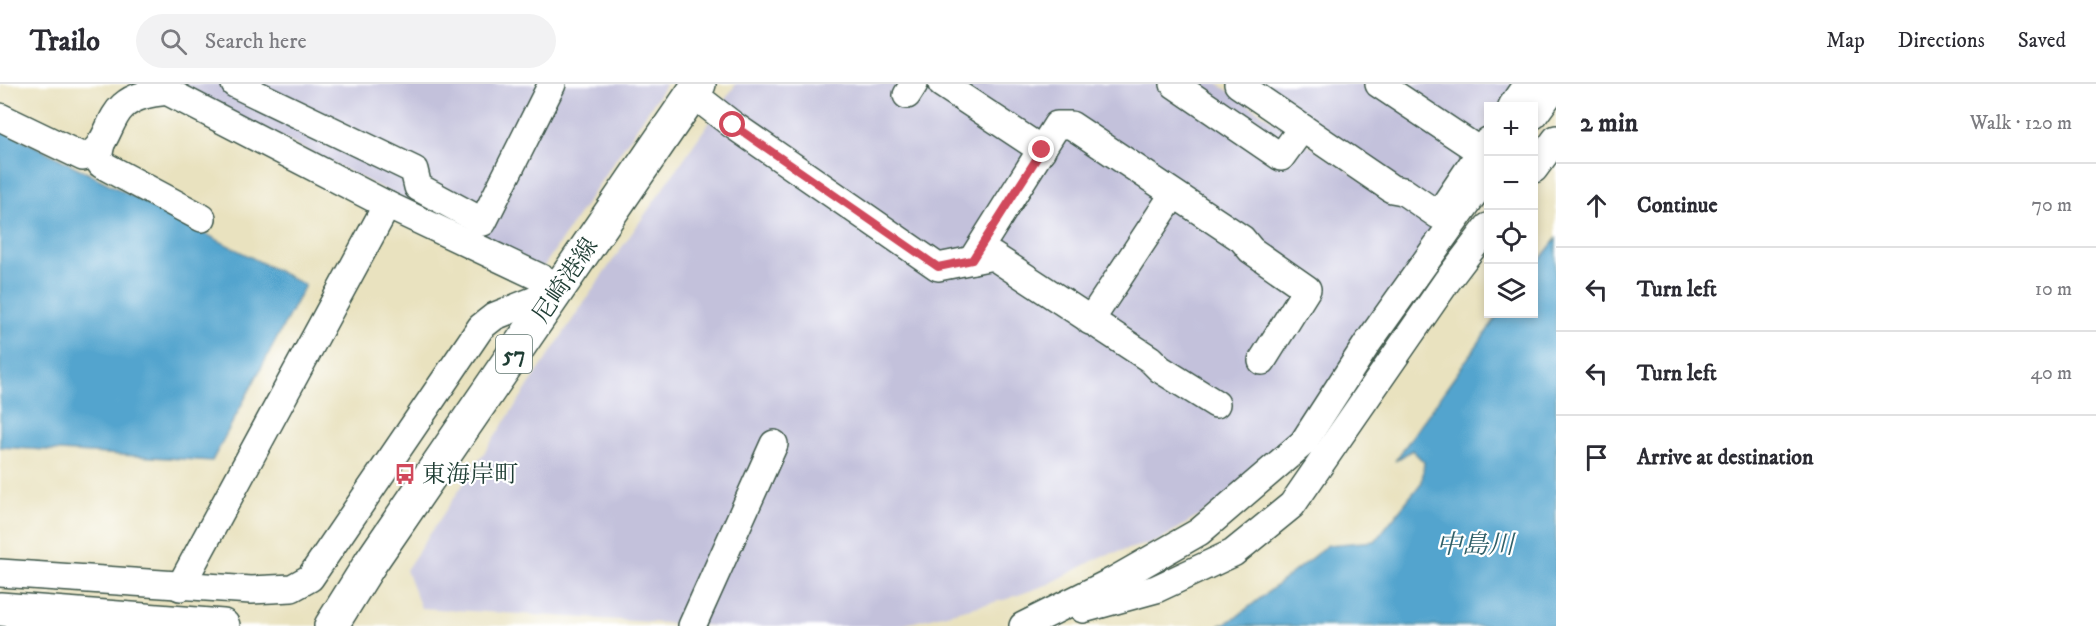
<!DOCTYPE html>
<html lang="en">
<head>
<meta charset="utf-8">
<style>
	:root { --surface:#fff; --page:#f2f2f3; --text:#2b2b33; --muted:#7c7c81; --line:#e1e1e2 }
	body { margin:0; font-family:"IM FELL DW Pica","Noto Serif JP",serif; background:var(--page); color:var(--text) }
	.controls { position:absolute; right:18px; top:18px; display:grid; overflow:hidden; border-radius:0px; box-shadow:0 3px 9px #0003 }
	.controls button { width:54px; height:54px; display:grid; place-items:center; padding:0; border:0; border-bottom:2px solid var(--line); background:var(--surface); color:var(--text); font:30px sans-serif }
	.stop { position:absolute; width:18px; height:18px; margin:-14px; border:4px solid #d1495b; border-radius:50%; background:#fff }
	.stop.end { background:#d1495b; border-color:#fff; box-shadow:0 2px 6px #0008 }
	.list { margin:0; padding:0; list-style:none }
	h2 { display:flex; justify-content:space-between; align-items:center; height:78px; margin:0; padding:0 24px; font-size:26px }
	h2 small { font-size:20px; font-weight:400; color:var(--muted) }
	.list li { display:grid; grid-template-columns:39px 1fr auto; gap:18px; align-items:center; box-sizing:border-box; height:84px; padding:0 24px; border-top:2px solid var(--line) }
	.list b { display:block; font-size:22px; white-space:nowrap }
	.list em { font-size:20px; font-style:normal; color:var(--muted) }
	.icon { flex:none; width:33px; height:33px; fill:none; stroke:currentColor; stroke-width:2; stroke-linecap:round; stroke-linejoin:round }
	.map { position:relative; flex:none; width:1556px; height:542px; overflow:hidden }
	header { display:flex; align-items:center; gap:36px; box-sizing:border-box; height:84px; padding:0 30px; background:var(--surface); border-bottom:2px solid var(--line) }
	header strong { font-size:28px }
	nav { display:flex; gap:33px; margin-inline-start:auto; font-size:21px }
	.search { width:420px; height:54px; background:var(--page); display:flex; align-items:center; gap:15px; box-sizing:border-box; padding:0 21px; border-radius:33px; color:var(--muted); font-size:22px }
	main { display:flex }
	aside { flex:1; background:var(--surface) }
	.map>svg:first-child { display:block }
</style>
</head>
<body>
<header>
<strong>Trailo</strong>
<div class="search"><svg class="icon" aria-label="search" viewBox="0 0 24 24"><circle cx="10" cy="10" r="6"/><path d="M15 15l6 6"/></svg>Search here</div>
<nav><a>Map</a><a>Directions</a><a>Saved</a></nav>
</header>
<main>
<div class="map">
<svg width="1556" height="542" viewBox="0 0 1556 542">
	<rect width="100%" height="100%" fill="#fff"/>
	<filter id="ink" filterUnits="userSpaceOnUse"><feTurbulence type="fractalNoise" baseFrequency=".0167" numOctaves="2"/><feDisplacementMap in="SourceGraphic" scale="12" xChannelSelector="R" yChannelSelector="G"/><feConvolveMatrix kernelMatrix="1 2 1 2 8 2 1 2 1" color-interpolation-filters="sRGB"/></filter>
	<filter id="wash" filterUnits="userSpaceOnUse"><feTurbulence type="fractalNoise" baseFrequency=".008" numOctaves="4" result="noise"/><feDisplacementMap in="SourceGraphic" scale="24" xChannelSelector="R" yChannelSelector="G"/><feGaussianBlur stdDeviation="1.35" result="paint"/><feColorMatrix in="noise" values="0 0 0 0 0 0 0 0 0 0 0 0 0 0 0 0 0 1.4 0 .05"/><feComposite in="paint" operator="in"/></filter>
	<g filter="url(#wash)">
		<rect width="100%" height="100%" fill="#e9e2bf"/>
		<g fill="#c3c1db">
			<polygon points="175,0 666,0 542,185"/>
			<polygon points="736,0 1218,0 1393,117 1252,0 1545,0 1528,22 1488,22 1488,75 1308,332 1273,369 1218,420 1158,457 1102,472 1049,500 1007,515 898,542 718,542 421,524 406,486 595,202"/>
		</g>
		<g fill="#53a4ce" stroke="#397081" stroke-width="1.5">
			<polygon points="0,44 305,201 212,377 0,363"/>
			<polygon points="1556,155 1556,542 1219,542 1235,534 1328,461 1375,457 1422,398 1424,378 1412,366 1395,377 1499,230 1534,230 1534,183"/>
		</g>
	</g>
	<g filter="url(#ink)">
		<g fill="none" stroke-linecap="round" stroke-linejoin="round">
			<defs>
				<g id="minor">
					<polyline points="153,0 387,121 560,203"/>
					<polyline points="235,0 414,86 418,103 483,138 552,0"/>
					<polyline points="942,0 1042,66"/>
					<polyline points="1174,0 1281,73 1302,44"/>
					<polyline points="1238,0 1392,105 1403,107 1438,131 1488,57"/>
					<polyline points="1379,0 1481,68"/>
					<polyline points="693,10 733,41 938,183 993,172 1150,275 1160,285 1216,320"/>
					<polyline points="907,11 914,0"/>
					<polyline points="1512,22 1527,0"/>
					<polyline points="1534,31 1556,1"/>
					<path d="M0,33L83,73C107,67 107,36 123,22C135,11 152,9 168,7"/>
					<polyline points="101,59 98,74 101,80 202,134"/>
					<polyline points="1534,85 1556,55"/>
					<polyline points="972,176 1057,41 1071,41 1242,155 1251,166 1307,205 1262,277"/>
					<polyline points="1090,237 1173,111"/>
					<polyline points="0,489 251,506 292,504 310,494 481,243 495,232 558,207"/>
					<polyline points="180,503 387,121"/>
					<polyline points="1083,525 1156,505 1233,469 1292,421 1447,197 1488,143"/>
					<polyline points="692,542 774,360"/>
					<polyline points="1023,542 1113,497 1199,448 1303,359 1367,260 1488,90"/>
				</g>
				<g id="major">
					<polyline points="0,525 223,542"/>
					<polyline points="331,542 371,478 699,0"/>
				</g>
			</defs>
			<use href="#minor" stroke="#3d5649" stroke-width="30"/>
			<use href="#major" stroke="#3d5649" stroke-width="36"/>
			<use href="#minor" stroke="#fff" stroke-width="27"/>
			<use href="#major" stroke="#fff" stroke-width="33"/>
		</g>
	</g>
	<g fill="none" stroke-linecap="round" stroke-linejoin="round" filter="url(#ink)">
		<polyline stroke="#d1495b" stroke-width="8" points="733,41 938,183 972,176 1042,66"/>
	</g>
	<defs>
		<symbol id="bus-bare" viewBox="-9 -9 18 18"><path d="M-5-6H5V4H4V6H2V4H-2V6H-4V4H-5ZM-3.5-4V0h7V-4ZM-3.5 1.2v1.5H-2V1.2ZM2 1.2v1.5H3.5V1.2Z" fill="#d1495b" stroke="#fff" stroke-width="2.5" paint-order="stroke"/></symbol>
	</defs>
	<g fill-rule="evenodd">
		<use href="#bus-bare" x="390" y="375" width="30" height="30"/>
	</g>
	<g text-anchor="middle" stroke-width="4.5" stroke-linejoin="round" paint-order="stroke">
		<rect fill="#fff" stroke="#627771" stroke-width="1.5" x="496" y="251" width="36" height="38" rx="4.5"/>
		<g font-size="22" font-weight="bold" fill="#1f3d34">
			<text x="514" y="278">57</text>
		</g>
		<g font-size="24" fill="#1f3d34" stroke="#fff">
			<text transform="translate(565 196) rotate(-56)" y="8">尼崎港線</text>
		</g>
		<g font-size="24" fill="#1f3d34" stroke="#fff" text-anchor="start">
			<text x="422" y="398">東海岸町</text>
		</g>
		<g font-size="26" font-style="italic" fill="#31616a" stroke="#fff">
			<text x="1475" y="469">中島川</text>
		</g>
	</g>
</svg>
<div class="controls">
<button>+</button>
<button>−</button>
<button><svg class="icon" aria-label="locate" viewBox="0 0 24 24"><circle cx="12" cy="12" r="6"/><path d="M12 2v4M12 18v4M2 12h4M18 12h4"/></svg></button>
<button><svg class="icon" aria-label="layers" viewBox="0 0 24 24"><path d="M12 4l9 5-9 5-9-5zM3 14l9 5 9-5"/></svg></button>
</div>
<div class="stop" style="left:733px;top:41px"></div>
<div class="stop end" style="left:1042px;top:66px"></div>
</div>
<aside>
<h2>2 min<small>Walk · 120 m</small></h2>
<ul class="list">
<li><svg class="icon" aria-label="ahead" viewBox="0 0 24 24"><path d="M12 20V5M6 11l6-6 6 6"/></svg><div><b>Continue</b></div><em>70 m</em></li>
<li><svg class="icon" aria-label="left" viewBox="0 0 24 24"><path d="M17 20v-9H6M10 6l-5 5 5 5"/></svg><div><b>Turn left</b></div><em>10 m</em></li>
<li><svg class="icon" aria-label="left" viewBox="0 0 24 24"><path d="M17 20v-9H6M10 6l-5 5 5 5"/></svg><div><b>Turn left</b></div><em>40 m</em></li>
<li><svg class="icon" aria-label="arrive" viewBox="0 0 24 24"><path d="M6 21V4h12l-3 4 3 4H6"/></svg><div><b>Arrive at destination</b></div></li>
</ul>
</aside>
</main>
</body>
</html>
